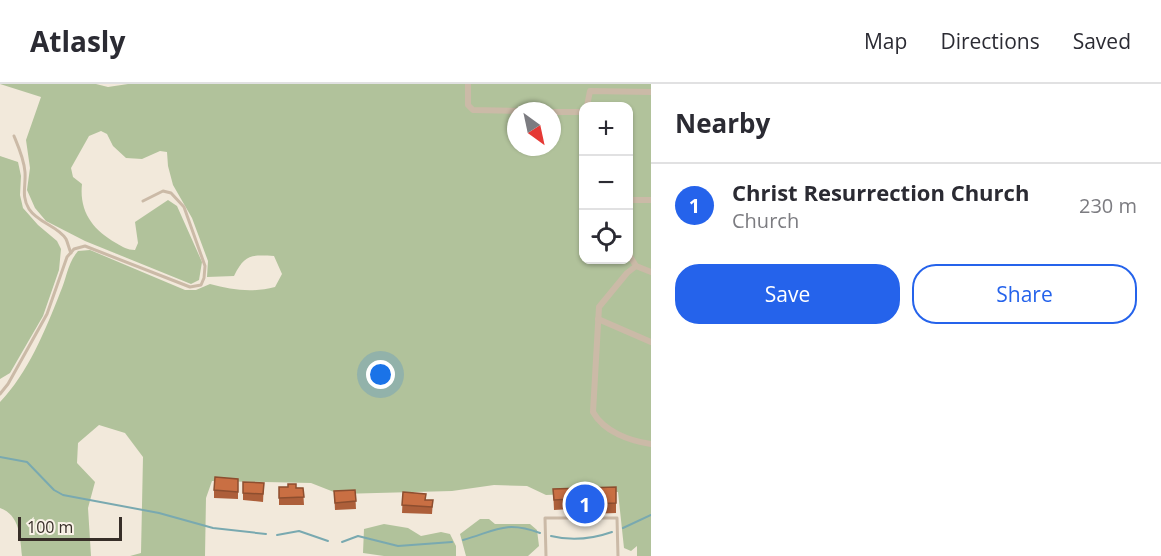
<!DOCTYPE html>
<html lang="en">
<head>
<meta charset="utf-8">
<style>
	:root { --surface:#fff; --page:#f2f2f3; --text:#2b2b33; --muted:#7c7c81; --line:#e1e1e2; --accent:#2563eb }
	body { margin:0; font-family:"Open Sans",sans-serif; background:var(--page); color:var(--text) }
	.controls { position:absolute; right:18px; top:18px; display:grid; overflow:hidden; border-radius:12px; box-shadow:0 2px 4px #0004 }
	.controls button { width:54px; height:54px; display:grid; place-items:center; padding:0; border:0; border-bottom:2px solid var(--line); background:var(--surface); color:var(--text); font:30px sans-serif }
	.compass { position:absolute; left:507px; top:18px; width:54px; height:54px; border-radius:50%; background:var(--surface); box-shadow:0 2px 4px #0004; rotate:147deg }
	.scale { position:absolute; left:18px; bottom:15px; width:104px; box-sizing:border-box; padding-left:6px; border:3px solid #372e28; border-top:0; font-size:16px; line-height:21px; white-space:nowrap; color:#372e28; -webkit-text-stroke:4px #faf3e8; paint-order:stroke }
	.you { position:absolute; left:381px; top:291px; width:21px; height:21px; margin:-15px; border:4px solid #fff; border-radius:50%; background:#1a73e8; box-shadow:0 0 0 9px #1a73e833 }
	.badge { display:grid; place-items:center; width:39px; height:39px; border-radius:50%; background:var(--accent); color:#fff; font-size:20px; font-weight:700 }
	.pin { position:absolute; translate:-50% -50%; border:3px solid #fff; box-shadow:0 2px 6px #0006 }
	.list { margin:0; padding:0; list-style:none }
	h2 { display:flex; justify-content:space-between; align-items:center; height:78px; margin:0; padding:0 24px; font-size:26px }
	h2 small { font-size:20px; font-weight:400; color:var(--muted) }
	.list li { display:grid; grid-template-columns:39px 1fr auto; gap:18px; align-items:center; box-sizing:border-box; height:84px; padding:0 24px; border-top:2px solid var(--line) }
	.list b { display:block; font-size:22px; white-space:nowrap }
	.list p { margin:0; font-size:20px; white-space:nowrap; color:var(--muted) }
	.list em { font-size:20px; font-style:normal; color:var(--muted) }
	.actions { display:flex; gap:12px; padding:18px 24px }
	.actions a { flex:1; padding:14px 0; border:2px solid var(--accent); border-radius:24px; text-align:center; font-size:21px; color:var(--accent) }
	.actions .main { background:var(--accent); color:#fff }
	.icon { flex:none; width:33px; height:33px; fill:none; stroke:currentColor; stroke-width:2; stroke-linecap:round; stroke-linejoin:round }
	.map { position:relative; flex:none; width:651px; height:472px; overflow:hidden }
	header { display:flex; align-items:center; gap:36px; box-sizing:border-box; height:84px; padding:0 30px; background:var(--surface); border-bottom:2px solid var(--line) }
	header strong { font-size:28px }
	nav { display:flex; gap:33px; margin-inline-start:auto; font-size:21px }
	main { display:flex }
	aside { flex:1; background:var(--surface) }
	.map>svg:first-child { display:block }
</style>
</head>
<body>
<header>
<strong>Atlasly</strong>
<nav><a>Map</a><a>Directions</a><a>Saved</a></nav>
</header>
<main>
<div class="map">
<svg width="651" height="472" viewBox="0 0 651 472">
	<rect width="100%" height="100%" fill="#f2e9db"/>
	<g fill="#b1c29b" fill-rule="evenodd">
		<path d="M0,0H96L108,3L128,0H651V472H637V462L631,467L624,464L618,408L546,411L527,402L494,401L452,407L339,410L311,399L212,397L206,414L205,472H130L141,469L143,373L125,349L99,341L78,359L77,379L95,398L88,424L91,472H22C20,453 20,431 0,424V318C28,289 45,247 60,209C67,194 67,180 78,167L90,166L185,206H196L210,200C232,206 252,209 275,203L282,190L274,172C251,171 245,170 234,192L207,193L208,177L192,134L173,101L168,82L167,68L160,67L142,75L126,74L113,62L107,50L101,47L89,52L71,84L73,93L82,100C79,128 93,146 116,159C123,163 127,166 135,166L138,159L135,138L168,116L177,122L202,178L199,196L191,200L85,157L46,137L35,124L27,106L30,84L26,56L41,13ZM584,22H628V176H584ZM516,27H552V63H516Z"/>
		<polygon points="0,72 18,78 21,92 20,111 23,124 38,141 57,157 61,165 59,186 43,232 10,289 0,295"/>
		<polygon points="480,435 489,435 495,440 530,440 537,446 539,462 528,472 466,472 460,450"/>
		<polygon points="384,440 408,444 421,452 441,448 450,450 456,462 456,472 384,472 363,469 364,445"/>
	</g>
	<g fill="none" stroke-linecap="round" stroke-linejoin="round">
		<g stroke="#79a9b0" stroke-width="2">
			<polyline points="0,373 27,378 54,406 63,411 159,429 213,444 266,450"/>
			<polyline points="623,444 651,431"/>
			<polyline points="277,451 299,447 328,457"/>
			<path d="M551,452C571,457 592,455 612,448"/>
			<path d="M463,456C495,447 505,436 540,449"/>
			<polyline points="342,458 358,452 398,462 452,458"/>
		</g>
		<g stroke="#cbbaa7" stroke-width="3">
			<path d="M14,52C19,64 24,75 25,88C26,102 21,112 29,125C38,139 58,142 66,155C68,159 69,165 71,169"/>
			<polyline points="0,310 8,300 47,230 67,173 74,165 85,162 190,203 201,201 204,194 205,182 184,123 171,109 163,107 143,117"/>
			<polyline points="546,472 545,434 617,434 618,472"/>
		</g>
		<g stroke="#cbbaa7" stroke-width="6">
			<polyline points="468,0 468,21 473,26 516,27"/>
			<polyline points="587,22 590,7 651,8"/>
			<polyline points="552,28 584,28"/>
			<polyline points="628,116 651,116"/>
			<polyline points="628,169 636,182"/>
			<path d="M651,188L636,182L627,189L599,223L593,328C604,348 630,357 651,360"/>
			<polyline points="598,235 651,258"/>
		</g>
	</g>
	<g fill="#ad5f3a">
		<polygon points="238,395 238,415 214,414 214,406"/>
		<polygon points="264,399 263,418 243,416 243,409"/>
		<polygon points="279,403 303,404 304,421 279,421"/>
		<polygon points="616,403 616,429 588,430 588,424 554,426 553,405"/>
		<polygon points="355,406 356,425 335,426 334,407"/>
		<polygon points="403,408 425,416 433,416 432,430 402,429"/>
	</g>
	<g fill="#c96f43" stroke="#8d4e2f" stroke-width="1.5">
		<polygon points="215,393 238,395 238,408 214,406"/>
		<polygon points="243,398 264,399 263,410 243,409"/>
		<polygon points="288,400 296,400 296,404 303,404 304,413 279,414 279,403 288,403"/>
		<polygon points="616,403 616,419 588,420 588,414 554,416 553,405"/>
		<polygon points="355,406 356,417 335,419 334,407"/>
		<polygon points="403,408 426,410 425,416 433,416 432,423 402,421"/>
	</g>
</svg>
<div class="controls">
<button>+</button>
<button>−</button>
<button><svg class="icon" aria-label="locate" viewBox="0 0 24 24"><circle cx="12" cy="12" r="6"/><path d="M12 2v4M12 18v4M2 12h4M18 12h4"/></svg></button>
</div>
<svg class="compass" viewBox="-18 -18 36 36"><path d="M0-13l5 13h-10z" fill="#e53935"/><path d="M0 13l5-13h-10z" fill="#7c7c81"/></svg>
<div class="scale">100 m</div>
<div class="you"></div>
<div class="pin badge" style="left:585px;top:420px">1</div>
</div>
<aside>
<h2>Nearby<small></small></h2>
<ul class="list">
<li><span class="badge">1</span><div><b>Christ Resurrection Church</b><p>Church</p></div><em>230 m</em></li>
</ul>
<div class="actions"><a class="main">Save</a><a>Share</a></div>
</aside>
</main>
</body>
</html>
